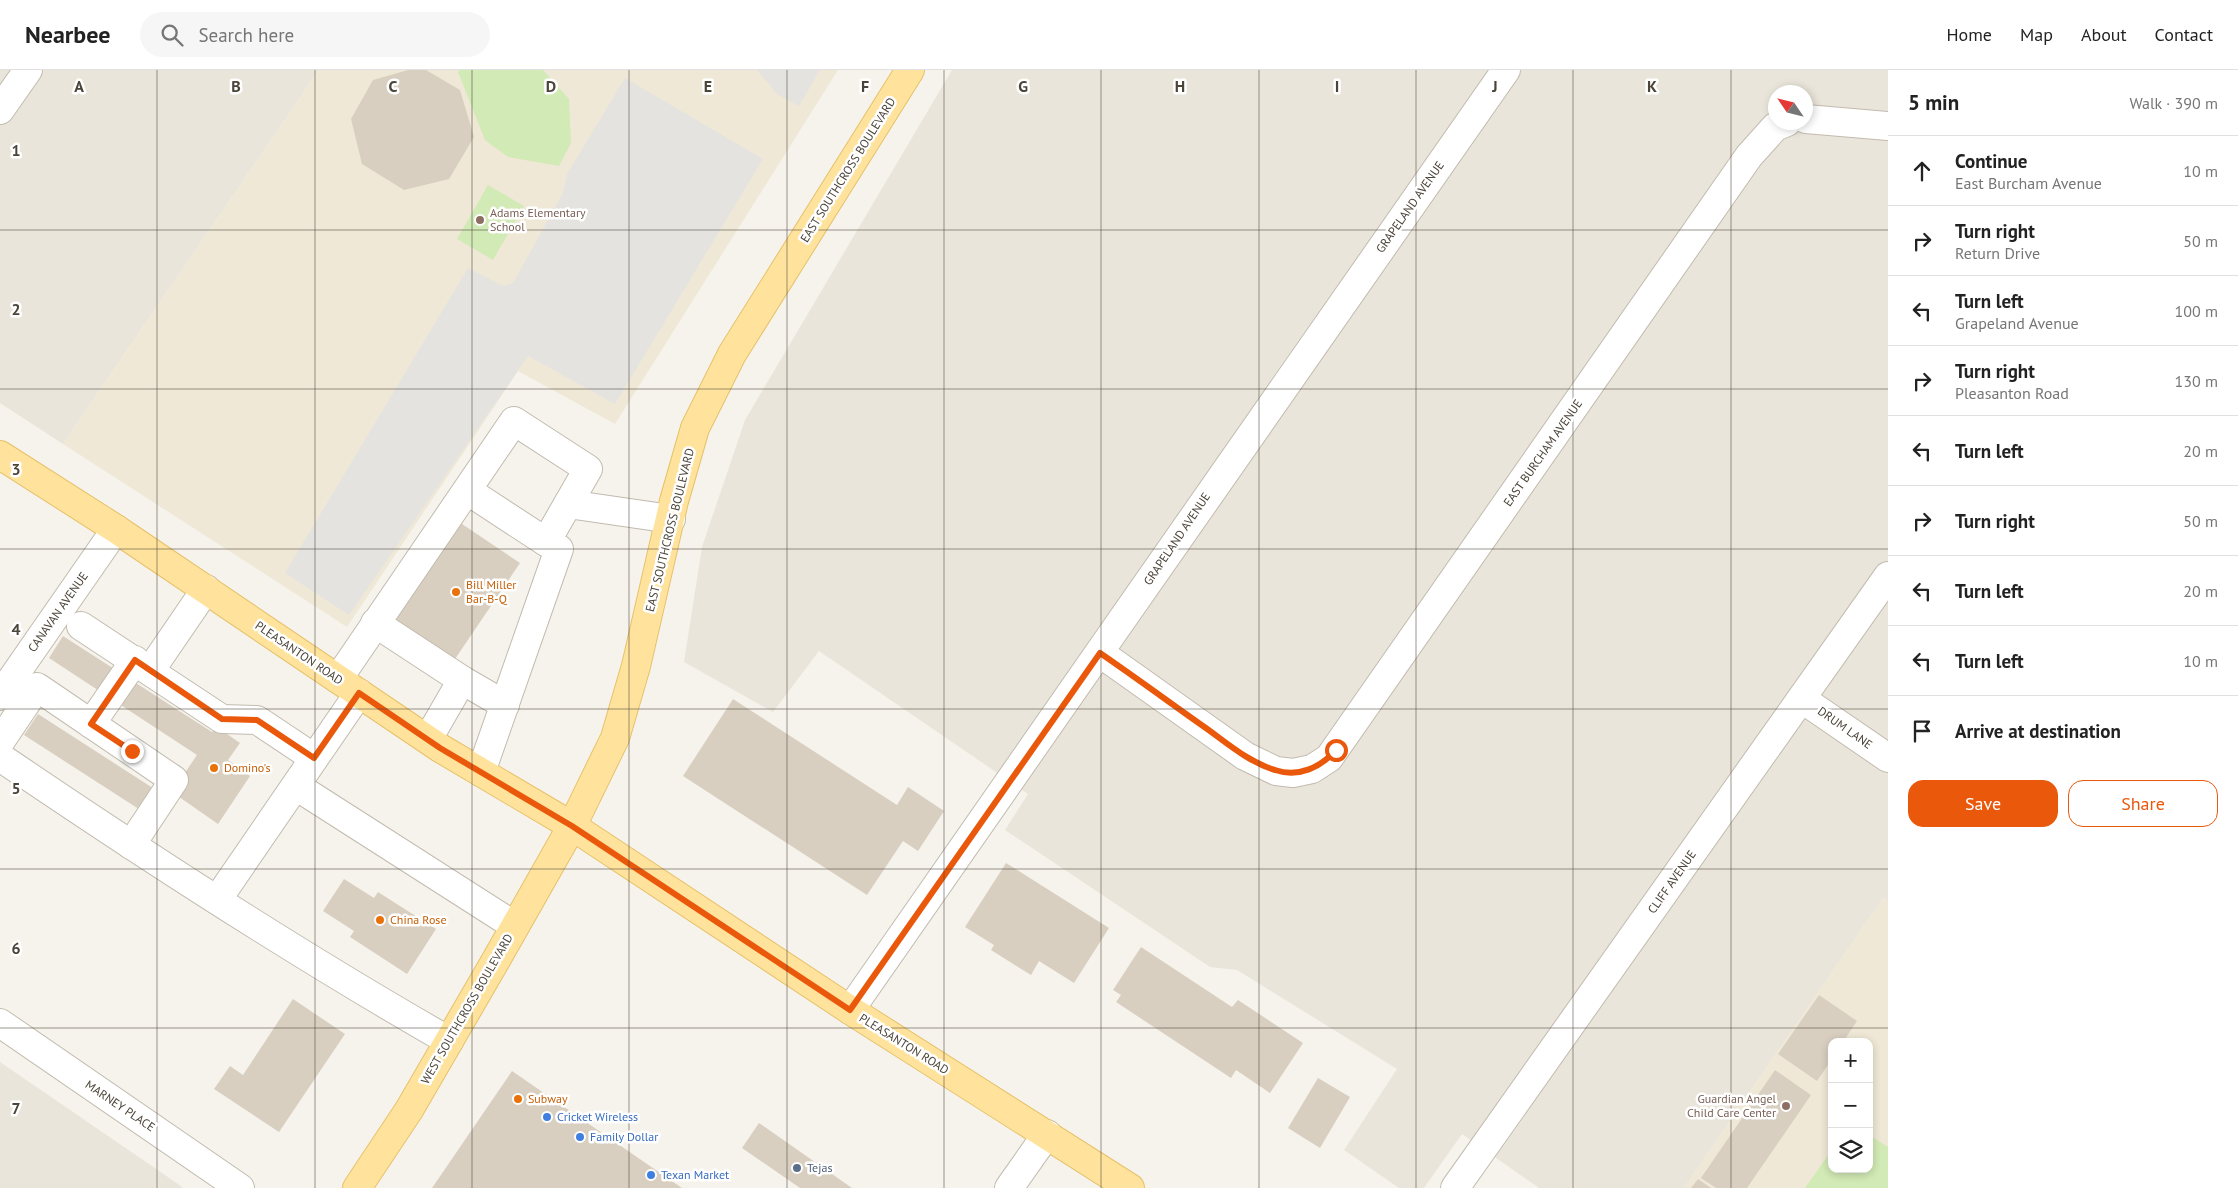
<!DOCTYPE html>
<html lang="en">
<head>
<meta charset="utf-8">
<style>
	:root { --surface:#fff; --page:#f6f6f6; --text:#222; --muted:#767676; --line:#e0e0e0; --accent:#ea580c }
	body { margin:0; font-family:"PT Sans",sans-serif; background:var(--page); color:var(--text) }
	.controls { position:absolute; right:15px; bottom:15px; display:grid; overflow:hidden; border-radius:10px; box-shadow:0 2px 8px #0003 }
	.controls button { width:45px; height:45px; display:grid; place-items:center; padding:0; border:0; border-bottom:1px solid var(--line); background:var(--surface); color:var(--text); font:25px sans-serif }
	.compass { position:absolute; left:1768px; top:15px; width:45px; height:45px; border-radius:50%; background:var(--surface); box-shadow:0 2px 8px #0003; rotate:305deg }
	.stop { position:absolute; width:15px; height:15px; margin:-11px; border:4px solid #ea580c; border-radius:50%; background:#fff }
	.stop.end { background:#ea580c; border-color:#fff; box-shadow:0 1px 5px #0008 }
	.list { margin:0; padding:0; list-style:none }
	h2 { display:flex; justify-content:space-between; align-items:center; height:65px; margin:0; padding:0 20px; font-size:21px }
	h2 small { font-size:16px; font-weight:400; color:var(--muted) }
	.list li { display:grid; grid-template-columns:32px 1fr auto; gap:15px; align-items:center; box-sizing:border-box; height:70px; padding:0 20px; border-top:1px solid var(--line) }
	.list b { display:block; font-size:19px; white-space:nowrap }
	.list p { margin:0; font-size:16px; white-space:nowrap; color:var(--muted) }
	.list em { font-size:16px; font-style:normal; color:var(--muted) }
	.actions { display:flex; gap:10px; padding:15px 20px }
	.actions a { flex:1; padding:11px 0; border:1px solid var(--accent); border-radius:15px; text-align:center; font-size:18px; color:var(--accent) }
	.actions .main { background:var(--accent); color:#fff }
	.icon { flex:none; width:28px; height:28px; fill:none; stroke:currentColor; stroke-width:2; stroke-linecap:round; stroke-linejoin:round }
	.map { position:relative; flex:none; width:1888px; height:1118px; overflow:hidden }
	header { display:flex; align-items:center; gap:30px; box-sizing:border-box; height:70px; padding:0 25px; background:var(--surface); border-bottom:1px solid var(--line) }
	header strong { font-size:24px }
	nav { display:flex; gap:28px; margin-inline-start:auto; font-size:18px }
	.search { width:350px; height:45px; background:var(--page); display:flex; align-items:center; gap:12px; box-sizing:border-box; padding:0 18px; border-radius:28px; color:var(--muted); font-size:19px }
	main { display:flex }
	aside { flex:1; background:var(--surface) }
	.map>svg:first-child { display:block }
</style>
</head>
<body>
<header>
<strong>Nearbee</strong>
<div class="search"><svg class="icon" aria-label="search" viewBox="0 0 24 24"><circle cx="10" cy="10" r="6"/><path d="M15 15l6 6"/></svg>Search here</div>
<nav><a>Home</a><a>Map</a><a>About</a><a>Contact</a></nav>
</header>
<main>
<div class="map">
<svg width="1888" height="1118" viewBox="0 0 1888 1118">
	<rect width="100%" height="100%" fill="#f6f3ec"/>
	<g fill="#eae5da" fill-rule="evenodd">
		<polygon points="0,0 319,0 63,374 0,333"/>
		<path d="M952,0H1888V831L1883,828L1684,1118H1539L1462,1064L1424,1118H1399L1344,1080L1397,999L1237,900L1210,897L1005,760L1028,724L819,581L773,642L684,592L702,477L745,350ZM1776,22H1806V52H1776Z"/>
		<polygon points="0,992 181,1116 182,1118 0,1118"/>
	</g>
	<g fill="#efe8d6" fill-rule="evenodd">
		<polygon points="319,0 838,0 615,354 518,301 347,557 63,374"/>
		<path d="M1883,828L1888,831V1118H1684ZM1832,972H1869V1099H1832Z"/>
	</g>
	<g fill="#d2eab5">
		<polygon points="460,0 543,0 569,29 571,73 559,96 508,87 485,70 458,2"/>
		<polygon points="488,115 524,136 493,190 457,169"/>
		<polygon points="1869,1065 1888,1077 1888,1118 1805,1118 1832,1080 1832,1099 1869,1099"/>
	</g>
	<g fill="#e5e3e0">
		<polygon points="757,0 820,0 799,36 777,24"/>
		<polygon points="625,8 763,89 615,334 528,286 349,545 285,503 468,198 503,216 513,213 563,123 567,104"/>
	</g>
	<g fill="#d8cfc1">
		<polygon points="408,0 426,0 460,20 474,67 449,109 404,120 362,94 351,49 373,10"/>
		<polygon points="459,452 520,493 453,592 392,550"/>
		<polygon points="63,566 212,662 217,657 240,673 228,690 250,706 218,754 172,722 197,685 49,588"/>
		<polygon points="733,629 897,735 908,717 944,741 918,781 903,771 867,825 683,706"/>
		<polygon points="38,644 159,722 145,743 24,665"/>
		<polygon points="1006,793 1109,858 1074,913 1039,891 1031,905 991,880 994,875 965,857"/>
		<polygon points="344,809 374,828 378,822 436,859 407,904 350,867 354,861 323,841"/>
		<polygon points="1141,877 1232,937 1238,930 1303,973 1270,1023 1236,1000 1231,1008 1116,932 1121,925 1113,920"/>
		<polygon points="1819,925 1857,951 1843,972 1832,972 1832,989 1817,1011 1778,984"/>
		<polygon points="293,929 345,964 279,1062 214,1019 230,996 243,1005"/>
		<polygon points="1775,1000 1811,1025 1747,1118 1716,1118 1701,1108"/>
		<polygon points="512,1001 570,1041 682,1118 432,1118"/>
		<polygon points="1318,1008 1350,1027 1320,1078 1288,1058"/>
		<polygon points="759,1053 852,1118 800,1118 742,1078"/>
		<polygon points="1698,1109 1711,1118 1691,1118"/>
	</g>
	<g fill="none" stroke-linecap="round" stroke-linejoin="round">
		<defs>
			<g id="minor">
				<polyline points="0,40 28,0"/>
				<polyline points="1806,49 1888,56"/>
				<polyline points="568,434 671,449"/>
				<polyline points="375,553 462,610"/>
				<polyline points="81,556 222,649 257,650 314,688"/>
				<polyline points="1100,583 1245,686 1276,701 1293,703 1312,699 1329,688 1749,86 1775,57 1787,52"/>
				<polyline points="150,601 206,519"/>
				<polyline points="338,609 514,351 588,399 546,472 468,421"/>
				<polyline points="0,626 116,459"/>
				<polyline points="1802,629 1888,688"/>
				<polyline points="91,654 135,590"/>
				<polyline points="428,669 462,610 505,635"/>
				<polyline points="0,672 37,617 174,710 131,775"/>
				<path d="M0,687C147,787 295,883 449,971"/>
				<polyline points="481,702 559,479 546,472"/>
				<polyline points="296,716 515,856"/>
				<polyline points="217,830 359,623"/>
				<path d="M850,940C1069,627 1286,312 1506,0"/>
				<polyline points="0,953 240,1118"/>
				<polyline points="1009,1118 1047,1064"/>
				<polyline points="1455,1118 1888,506"/>
			</g>
			<g id="major">
				<polyline points="0,385 116,459 440,678 572,756 850,940 1130,1118"/>
				<polyline points="357,1118 409,1040 496,890 572,756 615,668 636,596 674,431 695,358 732,284 910,0"/>
			</g>
		</defs>
		<use href="#minor" stroke="#c2bbae" stroke-width="30"/>
		<use href="#major" stroke="#e6c16a" stroke-width="30"/>
		<use href="#minor" stroke="#fff" stroke-width="28"/>
		<use href="#major" stroke="#ffe39c" stroke-width="28"/>
	</g>
	<g fill="none" stroke-linecap="round" stroke-linejoin="round">
		<path stroke="#ea580c" stroke-width="6" d="M132,681L91,654L135,590L222,649L257,650L314,688L359,623L440,678L572,756L850,940L1100,583C1135,607 1169,632 1203,656C1226,672 1248,692 1275,700C1299,708 1321,697 1336,680"/>
	</g>
	<path fill="none" stroke="#4b4439" stroke-width="1" stroke-opacity="0.55" d="M157,0V1118M315,0V1118M472,0V1118M629,0V1118M787,0V1118M944,0V1118M1101,0V1118M1259,0V1118M1416,0V1118M1573,0V1118M1731,0V1118M0,160H1888M0,319H1888M0,479H1888M0,639H1888M0,799H1888M0,958H1888"/>
	<g fill="#8d6e63" stroke="#fff" stroke-width="2">
		<circle cx="480" cy="150" r="5"/>
		<circle cx="1786" cy="1036" r="5"/>
	</g>
	<g fill="#e8710a" stroke="#fff" stroke-width="2">
		<circle cx="456" cy="522" r="5"/>
		<circle cx="214" cy="698" r="5"/>
		<circle cx="380" cy="850" r="5"/>
		<circle cx="518" cy="1029" r="5"/>
	</g>
	<g fill="#3f7fe0" stroke="#fff" stroke-width="2">
		<circle cx="547" cy="1047" r="5"/>
		<circle cx="580" cy="1067" r="5"/>
		<circle cx="651" cy="1105" r="5"/>
	</g>
	<circle fill="#5c6f8a" stroke="#fff" stroke-width="2" cx="797" cy="1098" r="5"/>
	<g text-anchor="middle" stroke-width="5" stroke-linejoin="round" paint-order="stroke">
		<g font-size="12" fill="#4b4439" stroke="#fff">
			<text transform="translate(848 100) rotate(-58)" y="4">EAST SOUTHCROSS BOULEVARD</text>
			<text transform="translate(1410 137) rotate(-55)" y="4">GRAPELAND AVENUE</text>
			<text transform="translate(1543 383) rotate(-55)" y="4">EAST BURCHAM AVENUE</text>
			<text transform="translate(670 460) rotate(-76)" y="4">EAST SOUTHCROSS BOULEVARD</text>
			<text transform="translate(1177 469) rotate(-56)" y="4">GRAPELAND AVENUE</text>
			<text transform="translate(58 542) rotate(-55)" y="4">CANAVAN AVENUE</text>
			<text transform="translate(299 583) rotate(34)" y="4">PLEASANTON ROAD</text>
			<text transform="translate(1845 658) rotate(35)" y="4">DRUM LANE</text>
			<text transform="translate(1672 812) rotate(-55)" y="4">CLIFF AVENUE</text>
			<text transform="translate(467 939) rotate(-60)" y="4">WEST SOUTHCROSS BOULEVARD</text>
			<text transform="translate(904 974) rotate(32)" y="4">PLEASANTON ROAD</text>
			<text transform="translate(120 1036) rotate(34)" y="4">MARNEY PLACE</text>
		</g>
		<g font-size="12" fill="#785e54" stroke="#fff" text-anchor="start">
			<text x="490" y="147">Adams Elementary<tspan x="490" dy="14">School</tspan></text>
			<text x="1776" y="1033" text-anchor="end">Guardian Angel<tspan x="1776" dy="14">Child Care Center</tspan></text>
		</g>
		<g font-size="12" fill="#c56008" stroke="#fff" text-anchor="start">
			<text x="466" y="519">Bill Miller<tspan x="466" dy="14">Bar-B-Q</tspan></text>
			<text x="224" y="702">Domino's</text>
			<text x="390" y="854">China Rose</text>
			<text x="528" y="1033">Subway</text>
		</g>
		<g font-size="12" fill="#366cbe" stroke="#fff" text-anchor="start">
			<text x="557" y="1051">Cricket Wireless</text>
			<text x="590" y="1071">Family Dollar</text>
			<text x="661" y="1109">Texan Market</text>
		</g>
		<g font-size="12" fill="#4e5e75" stroke="#fff" text-anchor="start">
			<text x="807" y="1102">Tejas</text>
		</g>
	</g>
	<g font-size="16" text-anchor="middle" font-weight="bold" fill="#4b4439" stroke="#fff" stroke-width="5" stroke-linejoin="round" paint-order="stroke">
		<text x="79" y="22">A</text>
		<text x="236" y="22">B</text>
		<text x="393" y="22">C</text>
		<text x="551" y="22">D</text>
		<text x="708" y="22">E</text>
		<text x="865" y="22">F</text>
		<text x="1023" y="22">G</text>
		<text x="1180" y="22">H</text>
		<text x="1337" y="22">I</text>
		<text x="1495" y="22">J</text>
		<text x="1652" y="22">K</text>
		<text x="16" y="86">1</text>
		<text x="16" y="245">2</text>
		<text x="16" y="405">3</text>
		<text x="16" y="565">4</text>
		<text x="16" y="724">5</text>
		<text x="16" y="884">6</text>
		<text x="16" y="1044">7</text>
	</g>
</svg>
<div class="controls">
<button>+</button>
<button>−</button>
<button><svg class="icon" aria-label="layers" viewBox="0 0 24 24"><path d="M12 4l9 5-9 5-9-5zM3 14l9 5 9-5"/></svg></button>
</div>
<svg class="compass" viewBox="-18 -18 36 36"><path d="M0-13l5 13h-10z" fill="#e53935"/><path d="M0 13l5-13h-10z" fill="#767676"/></svg>
<div class="stop" style="left:1336px;top:680px"></div>
<div class="stop end" style="left:132px;top:681px"></div>
</div>
<aside>
<h2>5 min<small>Walk · 390 m</small></h2>
<ul class="list">
<li><svg class="icon" aria-label="ahead" viewBox="0 0 24 24"><path d="M12 20V5M6 11l6-6 6 6"/></svg><div><b>Continue</b><p>East Burcham Avenue</p></div><em>10 m</em></li>
<li><svg class="icon" aria-label="right" viewBox="0 0 24 24"><path d="M7 20v-9h11M14 6l5 5-5 5"/></svg><div><b>Turn right</b><p>Return Drive</p></div><em>50 m</em></li>
<li><svg class="icon" aria-label="left" viewBox="0 0 24 24"><path d="M17 20v-9H6M10 6l-5 5 5 5"/></svg><div><b>Turn left</b><p>Grapeland Avenue</p></div><em>100 m</em></li>
<li><svg class="icon" aria-label="right" viewBox="0 0 24 24"><path d="M7 20v-9h11M14 6l5 5-5 5"/></svg><div><b>Turn right</b><p>Pleasanton Road</p></div><em>130 m</em></li>
<li><svg class="icon" aria-label="left" viewBox="0 0 24 24"><path d="M17 20v-9H6M10 6l-5 5 5 5"/></svg><div><b>Turn left</b></div><em>20 m</em></li>
<li><svg class="icon" aria-label="right" viewBox="0 0 24 24"><path d="M7 20v-9h11M14 6l5 5-5 5"/></svg><div><b>Turn right</b></div><em>50 m</em></li>
<li><svg class="icon" aria-label="left" viewBox="0 0 24 24"><path d="M17 20v-9H6M10 6l-5 5 5 5"/></svg><div><b>Turn left</b></div><em>20 m</em></li>
<li><svg class="icon" aria-label="left" viewBox="0 0 24 24"><path d="M17 20v-9H6M10 6l-5 5 5 5"/></svg><div><b>Turn left</b></div><em>10 m</em></li>
<li><svg class="icon" aria-label="arrive" viewBox="0 0 24 24"><path d="M6 21V4h12l-3 4 3 4H6"/></svg><div><b>Arrive at destination</b></div></li>
</ul>
<div class="actions"><a class="main">Save</a><a>Share</a></div>
</aside>
</main>
</body>
</html>
